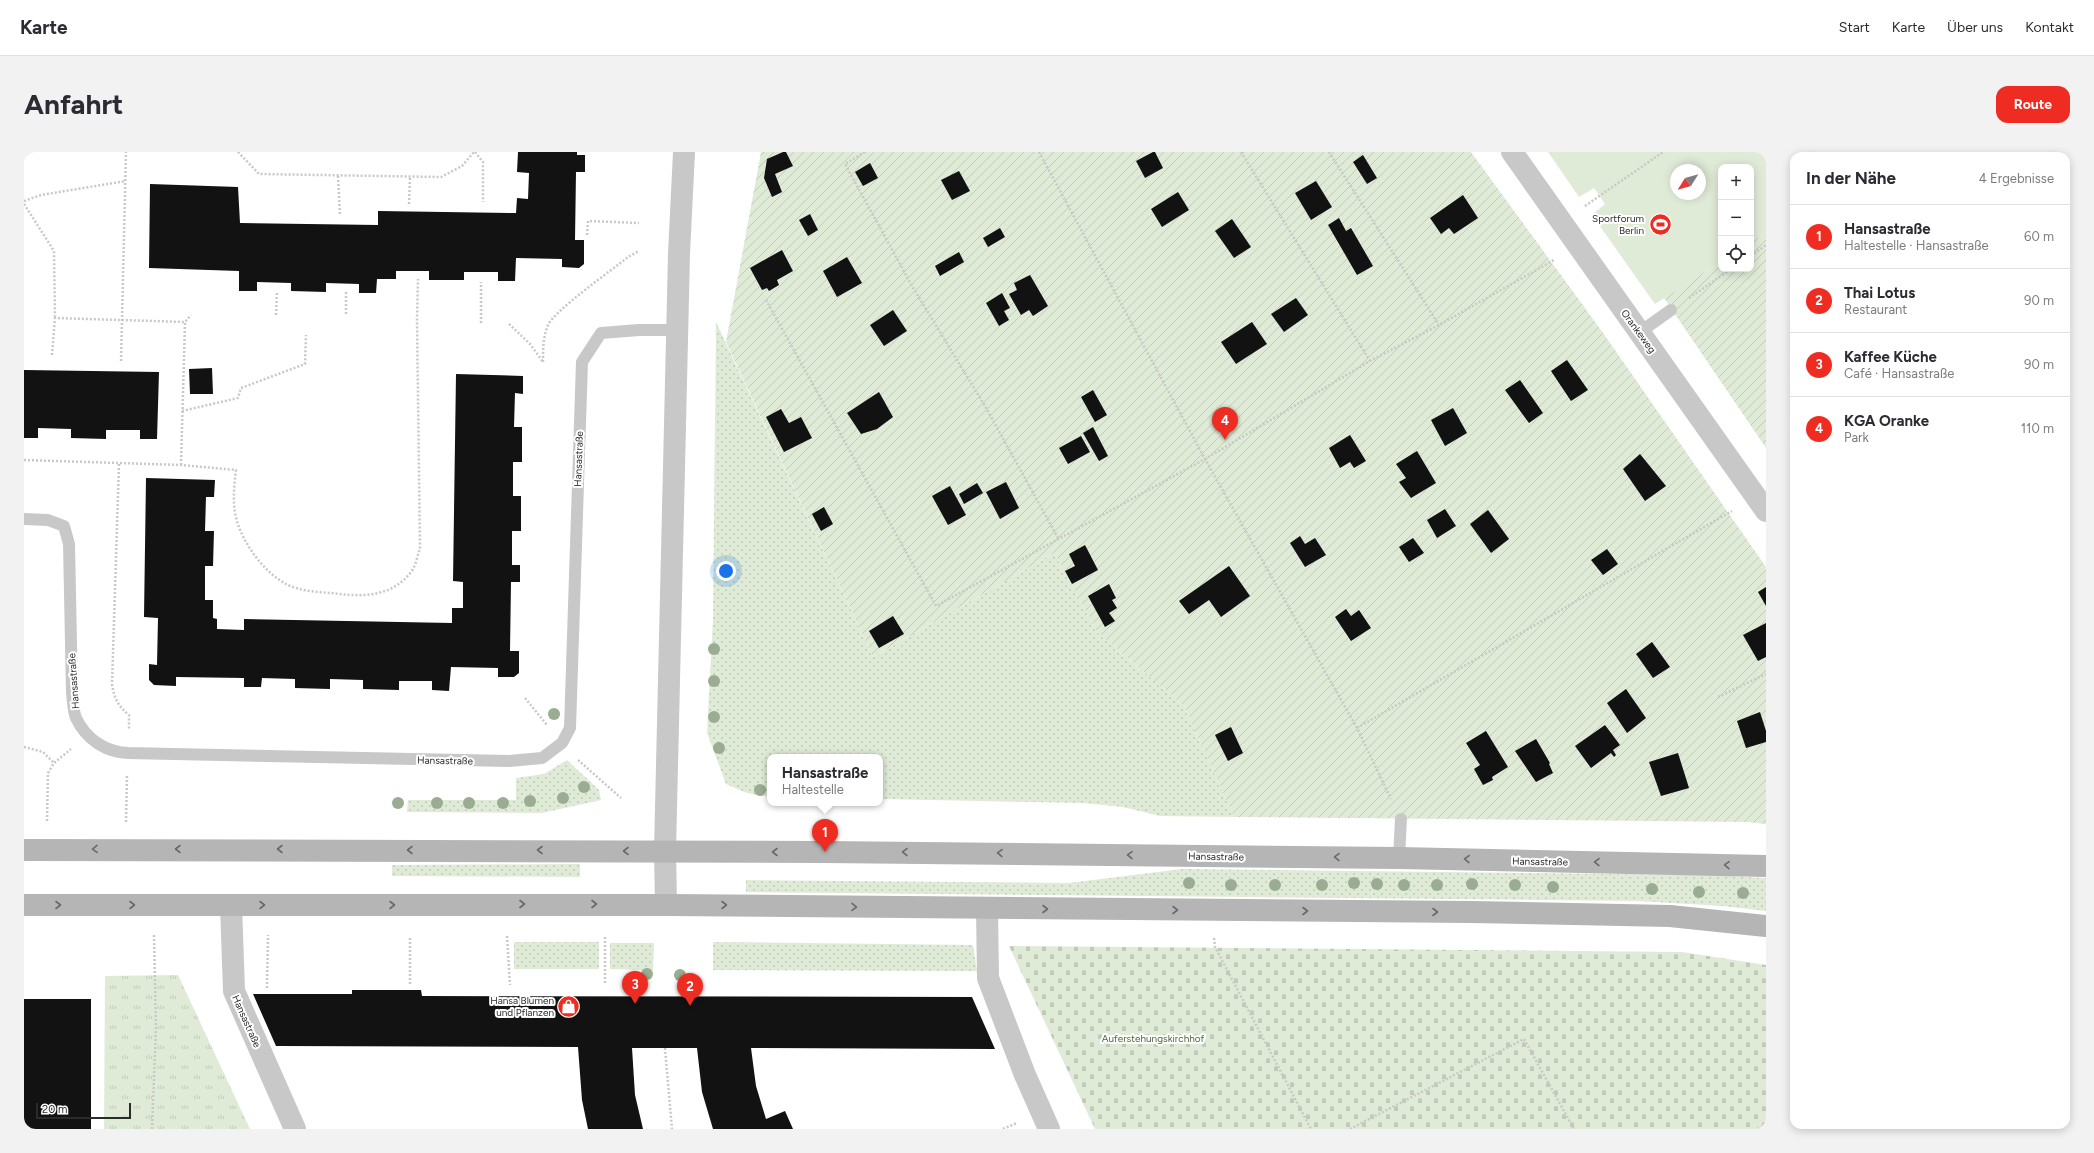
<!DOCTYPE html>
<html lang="de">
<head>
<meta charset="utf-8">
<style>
	:root { --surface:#fff; --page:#f2f2f3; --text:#2b2b33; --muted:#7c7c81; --line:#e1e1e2; --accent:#ee2c22 }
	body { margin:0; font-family:Figtree,sans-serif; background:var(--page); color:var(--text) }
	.controls { position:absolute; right:12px; top:12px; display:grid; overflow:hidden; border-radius:8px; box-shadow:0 2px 10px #0003 }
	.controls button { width:36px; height:36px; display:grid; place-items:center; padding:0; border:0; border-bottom:1px solid var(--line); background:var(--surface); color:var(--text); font:20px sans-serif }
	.compass { position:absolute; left:1646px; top:12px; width:36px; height:36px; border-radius:50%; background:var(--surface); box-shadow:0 2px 10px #0003; rotate:233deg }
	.scale { position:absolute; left:12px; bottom:10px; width:95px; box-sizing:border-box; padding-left:4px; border:2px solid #2b2b2b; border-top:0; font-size:11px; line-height:14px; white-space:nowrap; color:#2b2b2b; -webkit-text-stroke:3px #fff; paint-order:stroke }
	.you { position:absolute; left:702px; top:419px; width:14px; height:14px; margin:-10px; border:3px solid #fff; border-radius:50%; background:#1a73e8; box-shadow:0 0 0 6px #1a73e833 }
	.badge { display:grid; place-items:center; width:26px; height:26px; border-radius:50%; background:var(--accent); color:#fff; font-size:13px; font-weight:700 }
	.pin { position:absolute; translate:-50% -33px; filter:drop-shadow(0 1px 2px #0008) }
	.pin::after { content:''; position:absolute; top:21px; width:14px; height:12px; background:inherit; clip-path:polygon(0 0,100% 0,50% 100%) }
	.popup { position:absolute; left:743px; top:602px; width:116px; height:52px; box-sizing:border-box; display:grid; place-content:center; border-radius:8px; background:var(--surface); filter:drop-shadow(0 1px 3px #0005); font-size:13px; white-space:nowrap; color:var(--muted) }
	.popup b { font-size:15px; color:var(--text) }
	.popup::after { content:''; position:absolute; left:50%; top:100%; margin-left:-8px; border:8px solid transparent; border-top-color:var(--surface) }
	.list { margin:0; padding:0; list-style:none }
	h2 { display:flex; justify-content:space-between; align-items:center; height:52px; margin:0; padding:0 16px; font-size:17px }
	h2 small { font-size:13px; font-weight:400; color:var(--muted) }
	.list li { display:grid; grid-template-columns:26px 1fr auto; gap:12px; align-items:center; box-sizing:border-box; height:64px; padding:0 16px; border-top:1px solid var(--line) }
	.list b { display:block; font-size:15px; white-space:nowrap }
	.list p { margin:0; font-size:13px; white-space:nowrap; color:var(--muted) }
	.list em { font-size:13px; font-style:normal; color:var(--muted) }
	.icon { flex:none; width:22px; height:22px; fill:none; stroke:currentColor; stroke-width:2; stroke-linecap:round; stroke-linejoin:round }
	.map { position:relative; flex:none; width:1742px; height:977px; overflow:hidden; border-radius:12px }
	header { display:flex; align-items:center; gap:24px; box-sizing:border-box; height:56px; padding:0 20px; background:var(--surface); border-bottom:1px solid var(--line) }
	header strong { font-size:19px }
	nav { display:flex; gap:22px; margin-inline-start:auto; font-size:14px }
	.intro { display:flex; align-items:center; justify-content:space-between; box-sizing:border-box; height:96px; padding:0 24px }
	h1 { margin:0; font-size:28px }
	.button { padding:10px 18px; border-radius:12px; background:var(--accent); color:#fff; font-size:14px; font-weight:700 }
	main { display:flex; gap:24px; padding:0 24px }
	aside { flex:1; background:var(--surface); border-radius:12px; box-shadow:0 2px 10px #0003 }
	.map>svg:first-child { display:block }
</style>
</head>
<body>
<header>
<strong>Karte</strong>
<nav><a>Start</a><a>Karte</a><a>Über uns</a><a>Kontakt</a></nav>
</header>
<div class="intro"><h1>Anfahrt</h1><a class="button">Route</a></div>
<main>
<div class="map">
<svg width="1742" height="977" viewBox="0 0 1742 977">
	<defs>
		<pattern id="grass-dots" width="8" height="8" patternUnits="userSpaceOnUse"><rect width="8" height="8" fill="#dfebd7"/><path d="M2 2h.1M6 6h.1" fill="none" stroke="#c0cab9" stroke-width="1.8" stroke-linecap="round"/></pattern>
		<pattern id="cemetery-stones" width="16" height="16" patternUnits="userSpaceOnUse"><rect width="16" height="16" fill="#dfebd7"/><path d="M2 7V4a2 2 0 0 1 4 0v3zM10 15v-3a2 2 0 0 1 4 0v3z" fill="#c0cab9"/></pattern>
		<pattern id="park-tufts" width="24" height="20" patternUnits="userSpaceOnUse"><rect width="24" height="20" fill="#dfebd7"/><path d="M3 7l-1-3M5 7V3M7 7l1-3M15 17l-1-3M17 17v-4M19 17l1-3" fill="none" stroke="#c0cab9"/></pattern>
		<pattern id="garden-furrows" width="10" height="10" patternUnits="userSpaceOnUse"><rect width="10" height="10" fill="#dfebd7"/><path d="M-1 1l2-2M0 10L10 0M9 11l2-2" fill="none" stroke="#c0cab9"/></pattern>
	</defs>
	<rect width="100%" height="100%" fill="#fff"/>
	<g fill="url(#grass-dots)">
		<polygon points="692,170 849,505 1030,401 1073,480 1160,554 1210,665 1136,664 1099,655 1059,651 856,647 856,605 746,605 746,645 723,641 702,632 683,581 689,467"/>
		<polygon points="543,608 575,638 577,648 518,661 383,660 384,648 492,648 492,626 520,622"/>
		<polygon points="556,712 556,725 368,724 368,713"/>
		<polygon points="1158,717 1685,723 1742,726 1742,759 1698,754 1615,749 722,740 722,728 1045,731"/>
		<rect x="490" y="790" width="85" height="27"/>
		<polygon points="689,790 949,793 953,819 689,818"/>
		<polygon points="586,791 630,791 629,818 586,817"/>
	</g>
	<polygon fill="url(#cemetery-stones)" points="985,794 1658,800 1742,813 1742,977 1071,977"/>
	<polygon fill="url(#park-tufts)" points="154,823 226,977 80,977 81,824"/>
	<g fill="url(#garden-furrows)">
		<polygon points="737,0 1447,0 1577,178 1742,415 1742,672 1722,670 1210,665 1160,554 1073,480 1030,401 849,505 702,190"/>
		<polygon points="1742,81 1742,296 1640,146 1697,109 1697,117 1727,117 1727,90"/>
	</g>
	<path fill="#dfebd7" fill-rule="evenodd" d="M1524,0H1742V81L1727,90V15H1697V109L1631,152L1568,63L1581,52L1570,36L1555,45ZM1652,18H1676V42H1652Z"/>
	<g fill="#121212">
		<polygon points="494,0 553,0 553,3 561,3 561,20 552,20 551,88 560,88 560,112 555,116 538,115 538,107 492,106 491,129 474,129 474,120 440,120 440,128 405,128 405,119 372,119 372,127 353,127 352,141 335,141 335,132 302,131 302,140 267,139 267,131 233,130 233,139 215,139 215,119 125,116 126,32 214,35 216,71 354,73 354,59 492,61 493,46 504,47 505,21 493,20"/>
		<polygon points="759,0 762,0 769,14 751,22 758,40 748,45 740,26 743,7"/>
		<polygon points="1129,0 1131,0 1139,16 1121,26 1112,9"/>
		<polygon points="1339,3 1353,26 1343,32 1329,10"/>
		<polygon points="846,11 854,26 839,34 831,20"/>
		<polygon points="935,19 946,39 928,48 917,28"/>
		<polygon points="1292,29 1308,55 1287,68 1271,41"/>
		<polygon points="1154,40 1165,58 1138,75 1127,57"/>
		<polygon points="1439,43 1454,66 1430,82 1425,76 1417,82 1406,66"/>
		<polygon points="786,62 794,78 784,84 775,68"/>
		<polygon points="1315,66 1322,79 1327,76 1349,114 1333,123 1304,73"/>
		<polygon points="1208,67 1227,95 1210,106 1191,79"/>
		<polygon points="976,76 981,85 964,95 959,86"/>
		<polygon points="758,98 769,119 753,128 755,133 745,139 743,136 738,138 726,116"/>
		<polygon points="935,100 940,110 916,124 911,114"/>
		<polygon points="823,105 838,131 813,145 799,119"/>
		<polygon points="1006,123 1024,154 1009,164 1005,158 997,163 985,142 993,138 990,131"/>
		<polygon points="978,141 986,156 980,159 985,168 975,174 962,151"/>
		<polygon points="1272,146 1284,163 1260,180 1247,162"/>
		<polygon points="869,158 883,179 860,194 846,173"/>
		<polygon points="1228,170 1243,192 1212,212 1197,190"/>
		<polygon points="1543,208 1564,238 1547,249 1527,219"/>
		<polygon points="188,216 189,242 166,242 165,217"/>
		<polygon points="0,218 135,220 133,287 116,287 116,278 82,278 82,287 47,286 47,277 14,276 14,286 0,286"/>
		<polygon points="432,222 499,224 499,242 491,241 490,275 498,275 498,310 489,310 489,344 497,344 497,379 488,379 488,413 496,413 496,430 487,430 486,499 495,499 495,521 490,525 474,525 474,516 427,515 425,539 408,538 408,529 375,529 375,538 339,537 339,528 306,527 306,537 271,536 271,527 238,526 237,535 220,535 220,526 152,525 152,534 130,533 125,528 125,512 133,513 134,466 120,465 122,326 191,328 190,345 182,345 181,379 190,379 189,414 181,414 181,448 189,448 189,466 193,467 193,477 220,478 220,467 428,471 428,456 439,456 439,430 429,429"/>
		<polygon points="1496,228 1519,261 1505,271 1481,238"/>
		<polygon points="1069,238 1083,263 1071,270 1057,245"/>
		<polygon points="855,240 869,265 853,277 837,282 823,261"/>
		<polygon points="1429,256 1443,281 1421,294 1407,268"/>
		<polygon points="757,257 765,271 777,265 788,286 760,300 742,265"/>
		<polygon points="1069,275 1084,304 1075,309 1059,281"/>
		<polygon points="1326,283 1342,309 1330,316 1326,310 1316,316 1305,296"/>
		<polygon points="1057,284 1066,300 1044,312 1035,296"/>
		<polygon points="1393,299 1412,331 1387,346 1375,330 1382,326 1372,312"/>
		<polygon points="1616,302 1642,334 1621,349 1599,317"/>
		<polygon points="982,330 995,356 976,367 962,340"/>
		<polygon points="953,331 959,341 940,352 935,342"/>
		<polygon points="926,334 942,363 924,373 908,344"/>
		<polygon points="800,355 809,372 797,379 788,362"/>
		<polygon points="1421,357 1432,374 1413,386 1403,368"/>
		<polygon points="1464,358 1485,387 1467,401 1446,372"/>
		<polygon points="1276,384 1281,392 1291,386 1302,403 1281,415 1266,391"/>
		<polygon points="1389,386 1400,401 1385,410 1375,395"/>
		<polygon points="1061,393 1074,418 1048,432 1041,419 1051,414 1045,402"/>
		<polygon points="1583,397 1594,412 1579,423 1567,408"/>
		<polygon points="1205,414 1226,444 1197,465 1185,448 1165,462 1155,449"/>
		<polygon points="1085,432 1092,446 1088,448 1093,456 1085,461 1091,469 1081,475 1064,444"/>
		<polygon points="1742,435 1742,454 1734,440"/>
		<polygon points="1322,457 1327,464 1335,458 1347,476 1327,489 1311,465"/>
		<polygon points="869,464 880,482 855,496 845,479"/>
		<polygon points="1742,471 1742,505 1734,509 1719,483"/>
		<polygon points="1628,490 1646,515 1629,526 1612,502"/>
		<polygon points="1602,537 1622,566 1603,581 1583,551"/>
		<polygon points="1736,560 1742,579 1742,590 1722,596 1713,569"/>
		<polygon points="1581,573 1596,593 1589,598 1592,603 1590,605 1587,601 1567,616 1551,594"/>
		<polygon points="1207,575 1219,601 1204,609 1191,583"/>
		<polygon points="1462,579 1484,615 1468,625 1469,628 1459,633 1450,617 1456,613 1442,591"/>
		<polygon points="1512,587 1526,611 1525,612 1529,621 1512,630 1491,599"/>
		<polygon points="1654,601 1665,636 1637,644 1625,610"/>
		<polygon points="328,838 397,838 398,844 948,845 971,897 727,896 732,934 742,967 761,959 769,977 689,977 678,940 673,896 608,896 611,943 619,977 564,977 558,948 554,895 252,894 229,842 328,842"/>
		<rect x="0" y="847" width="67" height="130"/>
	</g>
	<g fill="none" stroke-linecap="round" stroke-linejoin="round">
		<g stroke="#c8c8c8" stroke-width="2.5" stroke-dasharray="2 2" stroke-linecap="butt">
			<polyline points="214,0 235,22 417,25 438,14 450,0"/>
			<polyline points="451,0 459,10 459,50"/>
			<polyline points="841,0 821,12 888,134 961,254 1034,386"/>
			<polyline points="1015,0 1181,307 1333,576 1367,647"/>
			<polyline points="1217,0 1346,209"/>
			<polyline points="1305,0 1415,173"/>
			<polyline points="314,24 316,64"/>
			<polyline points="0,49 17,43 102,29"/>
			<polyline points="0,52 30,99 31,166"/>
			<polyline points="385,52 386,25"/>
			<polyline points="1561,54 1639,0"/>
			<polyline points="563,83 564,69 615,71"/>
			<polyline points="1727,104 1742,93"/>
			<polyline points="322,140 322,164"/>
			<polyline points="1665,146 1707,117"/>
			<polyline points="742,148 912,454 1181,307 1346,209 1415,173 1530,108"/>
			<polyline points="252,163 253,139"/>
			<polyline points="457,171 457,130"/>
			<polyline points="485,172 506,192 519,210"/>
			<polyline points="28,203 31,166 161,170"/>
			<polyline points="97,209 102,0"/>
			<path d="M519,210C519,197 519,185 524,173C531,158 588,118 604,105L615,99"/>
			<polyline points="158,259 214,246 217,236 281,212 282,183"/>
			<path d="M0,308L157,313L212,318C210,335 208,352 213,369C220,393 240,420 262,432C275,439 293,440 307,441C337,445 367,446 387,420C392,414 393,404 396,397L393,168L394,127"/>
			<path d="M95,312L88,532C90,546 94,554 105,563V578"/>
			<polyline points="157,313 161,170 167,163"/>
			<polyline points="1694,545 1742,522"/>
			<polyline points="501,546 523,573"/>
			<polyline points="1333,576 1708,359"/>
			<polyline points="0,595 19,600 30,611"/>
			<polyline points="554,608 597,646"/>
			<polyline points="23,669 24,621 30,611 47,597"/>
			<polyline points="102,670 103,623"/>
			<polyline points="483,784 486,833"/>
			<polyline points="581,785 581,832"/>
			<polyline points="1190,786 1191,795 1287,977"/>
			<polyline points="386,832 386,784"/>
			<polyline points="243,836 244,783"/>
			<polyline points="641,896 648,977"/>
			<polyline points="128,977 132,876 130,783"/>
			<polyline points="979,977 993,971"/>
			<polyline points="1326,977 1500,887 1550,977"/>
			<polyline points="1733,977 1742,973"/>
		</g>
		<g stroke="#c8c8c8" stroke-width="12">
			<polyline points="1616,180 1647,158"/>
			<path d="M0,367L24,368L40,374L45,392L48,541C49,548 49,559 52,566C62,587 81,600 104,601L485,609L518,606L538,591L546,576L558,210L577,181L615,178H654"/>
			<polyline points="1375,706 1377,667"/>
		</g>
		<g stroke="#c8c8c8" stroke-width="22">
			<polyline points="1488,0 1742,359"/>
			<polyline points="207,753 210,839 271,977"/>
			<polyline points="642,753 641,699 655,102 660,0"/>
			<polyline points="963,757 964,826 1001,923 1025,977"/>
		</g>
		<g stroke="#b5b5b5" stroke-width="22">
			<polyline points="0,698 801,700 1375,706 1742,714"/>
			<polyline points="0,753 642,753 1447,760 1646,764 1742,774"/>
		</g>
	</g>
	<g fill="#9aac91">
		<circle cx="690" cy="497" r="6"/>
		<circle cx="690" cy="529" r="6"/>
		<circle cx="530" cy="562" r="6"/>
		<circle cx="690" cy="565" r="6"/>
		<circle cx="695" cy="596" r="6"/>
		<circle cx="560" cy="635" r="6"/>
		<circle cx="736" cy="638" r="6"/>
		<circle cx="539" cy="646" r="6"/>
		<circle cx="506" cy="649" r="6"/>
		<circle cx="374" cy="651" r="6"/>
		<circle cx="413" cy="651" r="6"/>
		<circle cx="445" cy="651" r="6"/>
		<circle cx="479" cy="651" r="6"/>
		<circle cx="1165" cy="731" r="6"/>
		<circle cx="1330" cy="731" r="6"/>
		<circle cx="1353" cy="732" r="6"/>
		<circle cx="1448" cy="732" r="6"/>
		<circle cx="1207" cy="733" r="6"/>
		<circle cx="1251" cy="733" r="6"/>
		<circle cx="1298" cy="733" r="6"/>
		<circle cx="1380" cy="733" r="6"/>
		<circle cx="1413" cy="733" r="6"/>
		<circle cx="1491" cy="733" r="6"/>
		<circle cx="1529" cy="735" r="6"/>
		<circle cx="1628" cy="737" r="6"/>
		<circle cx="1675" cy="740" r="6"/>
		<circle cx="1719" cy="741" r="6"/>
		<circle cx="623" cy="822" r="6"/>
		<circle cx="656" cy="823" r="6"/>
	</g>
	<defs><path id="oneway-chevron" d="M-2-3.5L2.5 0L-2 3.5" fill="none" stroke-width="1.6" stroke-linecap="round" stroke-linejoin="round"/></defs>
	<g stroke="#696969">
		<use href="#oneway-chevron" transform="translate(71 697) rotate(179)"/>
		<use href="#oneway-chevron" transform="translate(154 697) rotate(-180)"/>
		<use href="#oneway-chevron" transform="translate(256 697) rotate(-180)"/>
		<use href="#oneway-chevron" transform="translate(386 698) rotate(-180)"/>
		<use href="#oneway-chevron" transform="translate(516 698) rotate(-180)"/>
		<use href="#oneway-chevron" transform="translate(602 699) rotate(-180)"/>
		<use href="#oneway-chevron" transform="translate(751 700) rotate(180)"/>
		<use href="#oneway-chevron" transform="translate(881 700) rotate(-179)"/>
		<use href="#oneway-chevron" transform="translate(976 701) rotate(-179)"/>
		<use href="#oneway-chevron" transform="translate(1106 703) rotate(-179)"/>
		<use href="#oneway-chevron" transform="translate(1313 705) rotate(-179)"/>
		<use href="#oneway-chevron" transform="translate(1443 707) rotate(-179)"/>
		<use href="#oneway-chevron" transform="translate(1573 710) rotate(-179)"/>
		<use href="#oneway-chevron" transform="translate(1703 713) rotate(-179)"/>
		<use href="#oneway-chevron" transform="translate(498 752)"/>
		<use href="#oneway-chevron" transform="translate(570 752)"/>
		<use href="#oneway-chevron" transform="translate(34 753)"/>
		<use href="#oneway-chevron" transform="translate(108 753)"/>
		<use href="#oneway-chevron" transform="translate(238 753)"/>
		<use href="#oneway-chevron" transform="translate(368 753)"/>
		<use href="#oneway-chevron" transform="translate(700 753)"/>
		<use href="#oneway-chevron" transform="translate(830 755) rotate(1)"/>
		<use href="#oneway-chevron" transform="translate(1021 757)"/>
		<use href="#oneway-chevron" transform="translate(1151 758)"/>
		<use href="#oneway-chevron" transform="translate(1281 759)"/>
		<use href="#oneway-chevron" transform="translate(1411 760)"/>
	</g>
	<defs>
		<symbol id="stadium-disc" viewBox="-11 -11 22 22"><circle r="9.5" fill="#ee2c22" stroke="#fff"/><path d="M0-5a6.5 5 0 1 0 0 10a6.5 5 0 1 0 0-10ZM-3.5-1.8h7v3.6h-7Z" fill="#fff"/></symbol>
		<symbol id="shop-disc" viewBox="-11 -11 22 22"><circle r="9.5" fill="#ee2c22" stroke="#fff"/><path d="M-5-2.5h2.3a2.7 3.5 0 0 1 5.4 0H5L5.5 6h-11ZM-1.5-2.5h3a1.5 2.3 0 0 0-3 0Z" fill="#fff"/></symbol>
	</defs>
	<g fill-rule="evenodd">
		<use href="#stadium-disc" x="1624" y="60" width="25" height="25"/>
		<use href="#shop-disc" x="532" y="842" width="25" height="25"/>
	</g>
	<g text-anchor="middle" stroke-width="4" stroke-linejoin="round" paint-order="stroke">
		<g font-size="10" fill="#2b2b2b" stroke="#fff" text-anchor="end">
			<text x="1620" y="70">Sportforum<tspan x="1620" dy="12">Berlin</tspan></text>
			<text x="530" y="852">Hansa Blumen<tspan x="530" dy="12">und Pflanzen</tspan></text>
		</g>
		<g font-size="10" fill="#2b2b2b" stroke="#fff">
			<text transform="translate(1615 179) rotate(54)" y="4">Orankeweg</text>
			<text transform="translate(554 307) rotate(-88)" y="4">Hansastraße</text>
			<text transform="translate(49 529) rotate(-94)" y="4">Hansastraße</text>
			<text transform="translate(421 608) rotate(1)" y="4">Hansastraße</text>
			<text transform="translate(1192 704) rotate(1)" y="4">Hansastraße</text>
			<text transform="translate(1516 709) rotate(1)" y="4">Hansastraße</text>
			<text transform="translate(223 869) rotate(66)" y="4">Hansastraße</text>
		</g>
		<g font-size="10" fill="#486937" stroke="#fff">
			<text x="1129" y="890">Auferstehungskirchhof</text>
		</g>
	</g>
</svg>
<div class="controls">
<button>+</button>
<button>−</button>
<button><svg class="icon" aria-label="locate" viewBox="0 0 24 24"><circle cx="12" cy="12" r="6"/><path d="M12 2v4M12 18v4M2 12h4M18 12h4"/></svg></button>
</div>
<svg class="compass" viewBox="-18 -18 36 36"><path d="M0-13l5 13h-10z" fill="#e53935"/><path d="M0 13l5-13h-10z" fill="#7c7c81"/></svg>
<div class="scale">20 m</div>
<div class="you"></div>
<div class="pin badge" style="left:801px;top:700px">1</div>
<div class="popup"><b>Hansastraße</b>Haltestelle</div>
<div class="pin badge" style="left:666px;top:854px">2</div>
<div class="pin badge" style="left:611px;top:852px">3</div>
<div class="pin badge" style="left:1201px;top:288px">4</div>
</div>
<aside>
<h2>In der Nähe<small>4 Ergebnisse</small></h2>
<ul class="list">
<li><span class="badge">1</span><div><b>Hansastraße</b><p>Haltestelle · Hansastraße</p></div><em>60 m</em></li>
<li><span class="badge">2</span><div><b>Thai Lotus</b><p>Restaurant</p></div><em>90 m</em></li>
<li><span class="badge">3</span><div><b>Kaffee Küche</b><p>Café · Hansastraße</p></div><em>90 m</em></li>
<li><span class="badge">4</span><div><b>KGA Oranke</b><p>Park</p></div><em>110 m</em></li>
</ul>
</aside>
</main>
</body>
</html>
